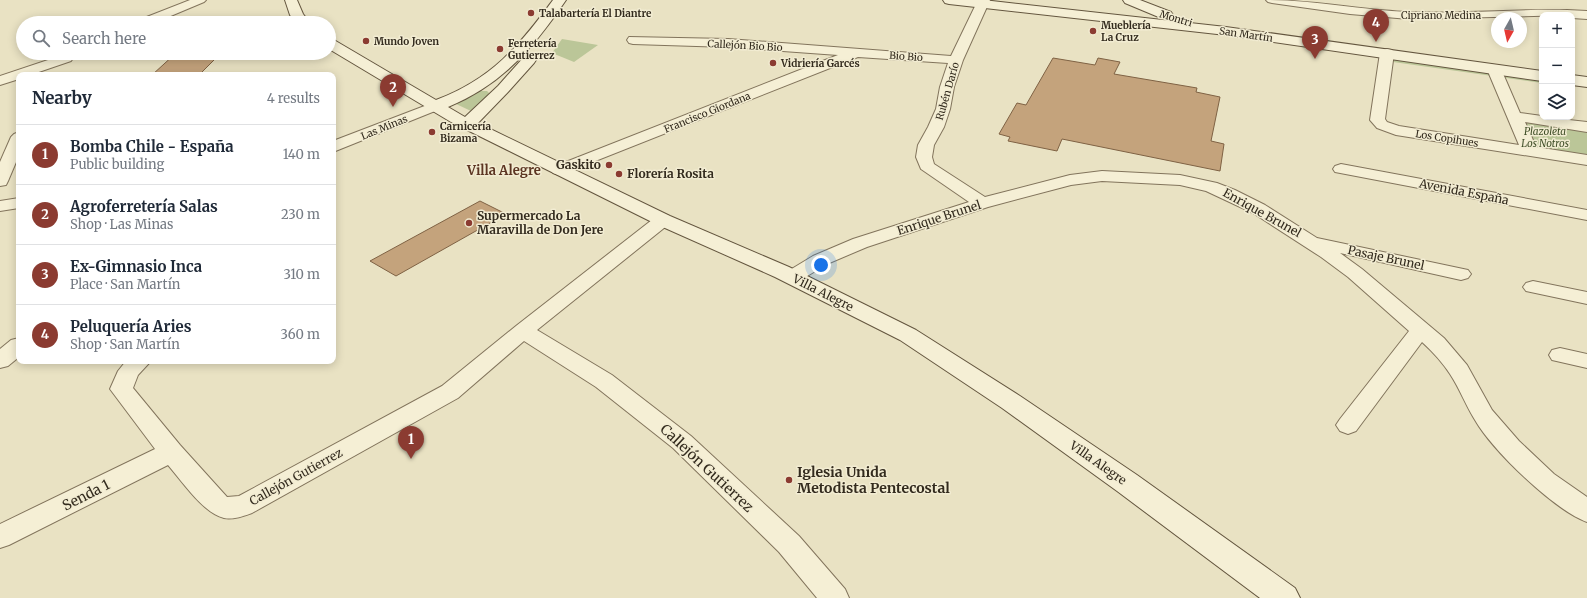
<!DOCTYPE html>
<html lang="en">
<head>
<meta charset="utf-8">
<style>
	:root { --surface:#fff; --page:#f2f2f3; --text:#1f2937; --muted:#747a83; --line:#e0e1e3; --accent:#8b3b31 }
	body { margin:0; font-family:Merriweather,serif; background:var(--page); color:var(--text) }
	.controls { position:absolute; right:12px; top:12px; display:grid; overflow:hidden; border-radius:8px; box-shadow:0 2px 10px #0003 }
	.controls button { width:36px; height:36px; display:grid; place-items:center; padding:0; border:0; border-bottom:1px solid var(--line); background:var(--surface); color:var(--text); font:20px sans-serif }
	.compass { position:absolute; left:1491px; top:12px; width:36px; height:36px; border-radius:50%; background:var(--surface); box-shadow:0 2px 10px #0003; rotate:188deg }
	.you { position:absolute; left:821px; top:265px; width:14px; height:14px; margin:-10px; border:3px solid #fff; border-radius:50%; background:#1a73e8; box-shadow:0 0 0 6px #1a73e833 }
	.badge { display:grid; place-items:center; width:26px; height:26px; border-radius:50%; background:var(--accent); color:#fff; font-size:13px; font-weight:700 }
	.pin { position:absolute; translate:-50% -33px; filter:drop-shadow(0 1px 2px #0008) }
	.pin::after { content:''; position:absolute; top:21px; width:14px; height:12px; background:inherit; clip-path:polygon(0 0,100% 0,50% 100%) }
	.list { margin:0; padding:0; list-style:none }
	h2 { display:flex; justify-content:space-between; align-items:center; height:52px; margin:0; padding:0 16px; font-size:17px }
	h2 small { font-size:13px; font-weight:400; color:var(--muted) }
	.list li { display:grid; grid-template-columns:26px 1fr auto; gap:12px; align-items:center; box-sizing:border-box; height:60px; padding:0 16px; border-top:1px solid var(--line) }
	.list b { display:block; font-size:15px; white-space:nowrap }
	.list p { margin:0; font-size:13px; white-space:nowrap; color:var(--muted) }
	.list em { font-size:13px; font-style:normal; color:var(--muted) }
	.icon { flex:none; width:22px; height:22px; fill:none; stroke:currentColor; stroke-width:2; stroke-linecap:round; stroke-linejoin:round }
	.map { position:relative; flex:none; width:1587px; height:598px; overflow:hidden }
	.search { position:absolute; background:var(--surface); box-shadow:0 2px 10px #0003; left:16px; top:16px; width:320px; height:44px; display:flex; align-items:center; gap:10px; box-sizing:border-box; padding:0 14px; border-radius:22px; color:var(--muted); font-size:15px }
	.panel { position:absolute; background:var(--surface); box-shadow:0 2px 10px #0003; left:16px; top:72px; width:320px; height:292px; border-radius:8px }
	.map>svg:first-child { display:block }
</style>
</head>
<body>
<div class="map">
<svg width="1587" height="598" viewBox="0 0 1587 598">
	<rect width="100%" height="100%" fill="#e9e2c3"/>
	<g fill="#bbc698">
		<polygon points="562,39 598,45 574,62 552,53"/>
		<polygon points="1386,57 1542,79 1542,83 1386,61"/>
		<polygon points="480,91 487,91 490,94 471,111 454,103"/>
		<polygon points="1523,120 1587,130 1587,156 1533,148"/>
	</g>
	<g fill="#c4a37c" stroke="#7f6244">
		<polygon points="176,53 221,53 199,75 152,75"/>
		<polygon points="1053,58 1095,65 1098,58 1120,62 1114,74 1197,88 1196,92 1220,97 1211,141 1224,144 1220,171 1062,139 1057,151 1008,141 1010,137 999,134 1017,103 1026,105"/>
		<polygon points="480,201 506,214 396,276 370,261"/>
	</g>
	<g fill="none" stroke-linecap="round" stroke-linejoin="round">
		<defs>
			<g id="street">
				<polygon points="190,0 206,0 204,2 154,23 137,23 139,20"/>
				<path d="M978,0H990L963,60L954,87L950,109L944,127L934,145L932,157L934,164L985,197L1070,175L1102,171L1180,175L1217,183L1235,190L1265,205L1317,238L1468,270L1471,274L1468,278L1461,280L1340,253L1362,269L1444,338L1467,365L1492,410L1519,441L1554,474L1587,497V522C1554,510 1493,451 1475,420C1466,406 1460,389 1450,374C1443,363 1432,351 1422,342L1356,431L1348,434L1340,431L1336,425L1340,419L1409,331L1348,277L1321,257L1253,213L1206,191L1180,185L1102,181L1071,185L988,207L867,247L827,264L799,281L792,283L785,281L782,277L785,273L813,256L853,239L969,202L921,169L916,157L918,145L928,127L936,109L940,87L948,63L858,57L565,173L559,175L553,173L551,170L553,167L838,55L728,47L633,44L629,43L627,40L629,37L728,39L951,56Z"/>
				<path d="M1266,0C1314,0 1361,10 1409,12C1462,14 1515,9 1567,10L1587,11V19L1572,18V15L1409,19L1350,14L1272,3L1268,2Z"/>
				<polygon points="1387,49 1392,50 1394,53 1385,119 1387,122 1399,126 1519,145 1487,69 1489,66 1499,66 1501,69 1520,113 1542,116 1542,117 1587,122 1587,132 1525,122 1536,147 1587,155 1587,165 1396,135 1377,128 1370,120 1380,53 1382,50"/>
				<polygon points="66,54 71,55 73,58 71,61 30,75 19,75 19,79 0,85 0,76"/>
				<polygon points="435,102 440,103 442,106 440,109 333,152 333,141"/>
				<polygon points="19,132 19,155 8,181 6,185 0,186 0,162 11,137 14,134"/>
				<polygon points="1341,164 1587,210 1587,220 1335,172 1333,169 1335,166"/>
				<polygon points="19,198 19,208 0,211 0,201"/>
				<path d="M663,215L669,216L672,220L669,224L537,330L612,375L691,436L799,536L845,589L849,598H817L779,552L673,448L596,387L524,341L458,398L252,513C244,516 233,520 224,518C203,513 182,481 168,465L9,545L0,548V524L155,449L110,389L118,371L126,361H151L138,375L133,388L180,445L227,497L239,496L442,386L516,326L657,216Z"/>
				<polygon points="1533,281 1587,292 1587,304 1526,291 1523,287 1526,283"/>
				<polygon points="19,338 19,357 8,366 0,368 0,349 11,340"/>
				<polygon points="1560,348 1587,354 1587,368 1552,360 1549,355 1552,350"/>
			</g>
			<g id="secondary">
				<polygon points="285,0 297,0 303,14 310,23 296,23 290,15"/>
				<path d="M553,0H566C534,47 502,85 448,107L465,117L498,86L524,57L529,56L534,57L536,60L534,63L508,92L478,123L670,216L789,267L916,330L1020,396L1137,475L1295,588L1300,598H1260L1117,491L1002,408L900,340L775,277L656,224L451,122L329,49V39L334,40L436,100C492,79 519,46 553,0Z"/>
				<polygon points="943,0 983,0 1226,27 1542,71 1542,81 1226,35 949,4 945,3"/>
				<polygon points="1123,0 1140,0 1171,12 1173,15 1171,18 1161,18 1125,3"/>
				<polygon points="1572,75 1587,77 1587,87 1572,85"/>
			</g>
		</defs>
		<use href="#street" stroke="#82745c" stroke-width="2"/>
		<use href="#secondary" stroke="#64563f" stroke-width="2"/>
		<use href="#street" fill="#f5efd5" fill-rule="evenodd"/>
		<use href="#secondary" fill="#f5efd5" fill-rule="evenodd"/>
	</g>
	<g fill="#8b3b31" stroke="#f2ecd2" stroke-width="1.5">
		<circle cx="531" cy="13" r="4"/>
		<circle cx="1093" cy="31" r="4"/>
		<circle cx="366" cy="41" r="4"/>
		<circle cx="500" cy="49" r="4"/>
		<circle cx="773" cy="63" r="4"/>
		<circle cx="432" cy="132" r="4"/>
		<circle cx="609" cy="165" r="4"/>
		<circle cx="619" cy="174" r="4"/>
		<circle cx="469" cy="223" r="4"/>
		<circle cx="789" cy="480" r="4"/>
	</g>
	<g text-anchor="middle" stroke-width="3" stroke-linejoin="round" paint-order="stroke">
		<g font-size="10" font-weight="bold" fill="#332b1e" stroke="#f2ecd2" text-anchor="start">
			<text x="539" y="17">Talabartería El Diantre</text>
			<text x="1101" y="29">Mueblería<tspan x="1101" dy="12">La Cruz</tspan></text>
			<text x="374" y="45">Mundo Joven</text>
			<text x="508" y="47">Ferretería<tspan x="508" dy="12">Gutierrez</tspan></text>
			<text x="781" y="67">Vidriería Garcés</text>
			<text x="440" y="130">Carnicería<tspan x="440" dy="12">Bizama</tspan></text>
		</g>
		<g font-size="10" fill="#332b1e" stroke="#f2ecd2">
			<text x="1441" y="19">Cipriano Medina</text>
			<text transform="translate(1176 18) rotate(17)" y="4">Montri</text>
			<text transform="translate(1246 34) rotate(8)" y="4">San Martín</text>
			<text transform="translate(745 45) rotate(3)" y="4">Callejón Bio Bio</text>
			<text transform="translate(906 56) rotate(4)" y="4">Bio Bio</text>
			<text transform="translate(947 91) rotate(-74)" y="4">Rubén Darío</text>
			<text transform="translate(707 112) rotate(-22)" y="4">Francisco Giordana</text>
			<text transform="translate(384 127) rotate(-22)" y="4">Las Minas</text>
			<text transform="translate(1447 138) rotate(9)" y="4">Los Copihues</text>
		</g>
		<g font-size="10" font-style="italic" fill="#3f4e27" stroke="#f2ecd2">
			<text x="1545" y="135">Plazoleta<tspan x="1545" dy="12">Los Notros</tspan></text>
		</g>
		<g font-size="12" font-weight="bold" fill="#332b1e" stroke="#f2ecd2" text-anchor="start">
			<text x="601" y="169" text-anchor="end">Gaskito</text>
			<text x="627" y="178">Florería Rosita</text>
			<text x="477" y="220">Supermercado La<tspan x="477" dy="14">Maravilla de Don Jere</tspan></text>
		</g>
		<g font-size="12" fill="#332b1e" stroke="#f2ecd2">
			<text transform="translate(1464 192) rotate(11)" y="4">Avenida España</text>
			<text transform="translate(1262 213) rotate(29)" y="4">Enrique Brunel</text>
			<text transform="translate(939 218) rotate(-18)" y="4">Enrique Brunel</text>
			<text transform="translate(1386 258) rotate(12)" y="4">Pasaje Brunel</text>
			<text transform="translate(823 293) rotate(27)" y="4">Villa Alegre</text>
			<text transform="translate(1098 463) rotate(35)" y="4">Villa Alegre</text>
			<text transform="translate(296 477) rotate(-29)" y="4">Callejón Gutierrez</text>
		</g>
		<g font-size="13" font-weight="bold" fill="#5c3522" stroke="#f2ecd2">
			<text x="504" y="175">Villa Alegre</text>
		</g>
		<g font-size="14" fill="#332b1e" stroke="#f2ecd2">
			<text transform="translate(707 468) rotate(43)" y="5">Callejón Gutierrez</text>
			<text transform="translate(86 495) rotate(-27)" y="5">Senda 1</text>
		</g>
		<g font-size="14" font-weight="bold" fill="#332b1e" stroke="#f2ecd2" text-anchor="start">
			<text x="797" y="477">Iglesia Unida<tspan x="797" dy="16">Metodista Pentecostal</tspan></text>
		</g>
	</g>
</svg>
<div class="controls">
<button>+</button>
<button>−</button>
<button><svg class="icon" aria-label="layers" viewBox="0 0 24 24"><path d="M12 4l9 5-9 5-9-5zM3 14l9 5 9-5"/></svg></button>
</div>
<svg class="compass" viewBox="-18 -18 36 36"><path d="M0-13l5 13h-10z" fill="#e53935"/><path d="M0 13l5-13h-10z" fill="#747a83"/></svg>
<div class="you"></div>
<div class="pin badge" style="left:411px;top:459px">1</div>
<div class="pin badge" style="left:393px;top:107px">2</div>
<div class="pin badge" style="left:1315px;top:59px">3</div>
<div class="pin badge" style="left:1376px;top:42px">4</div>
<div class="search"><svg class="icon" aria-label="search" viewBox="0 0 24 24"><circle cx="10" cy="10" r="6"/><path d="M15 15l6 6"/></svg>Search here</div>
<section class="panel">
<h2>Nearby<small>4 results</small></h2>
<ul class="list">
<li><span class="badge">1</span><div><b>Bomba Chile - España</b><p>Public building</p></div><em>140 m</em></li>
<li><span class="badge">2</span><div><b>Agroferretería Salas</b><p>Shop · Las Minas</p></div><em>230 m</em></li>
<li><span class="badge">3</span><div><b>Ex-Gimnasio Inca</b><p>Place · San Martín</p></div><em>310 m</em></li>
<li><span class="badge">4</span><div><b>Peluquería Aries</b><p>Shop · San Martín</p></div><em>360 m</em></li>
</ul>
</section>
</div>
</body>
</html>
